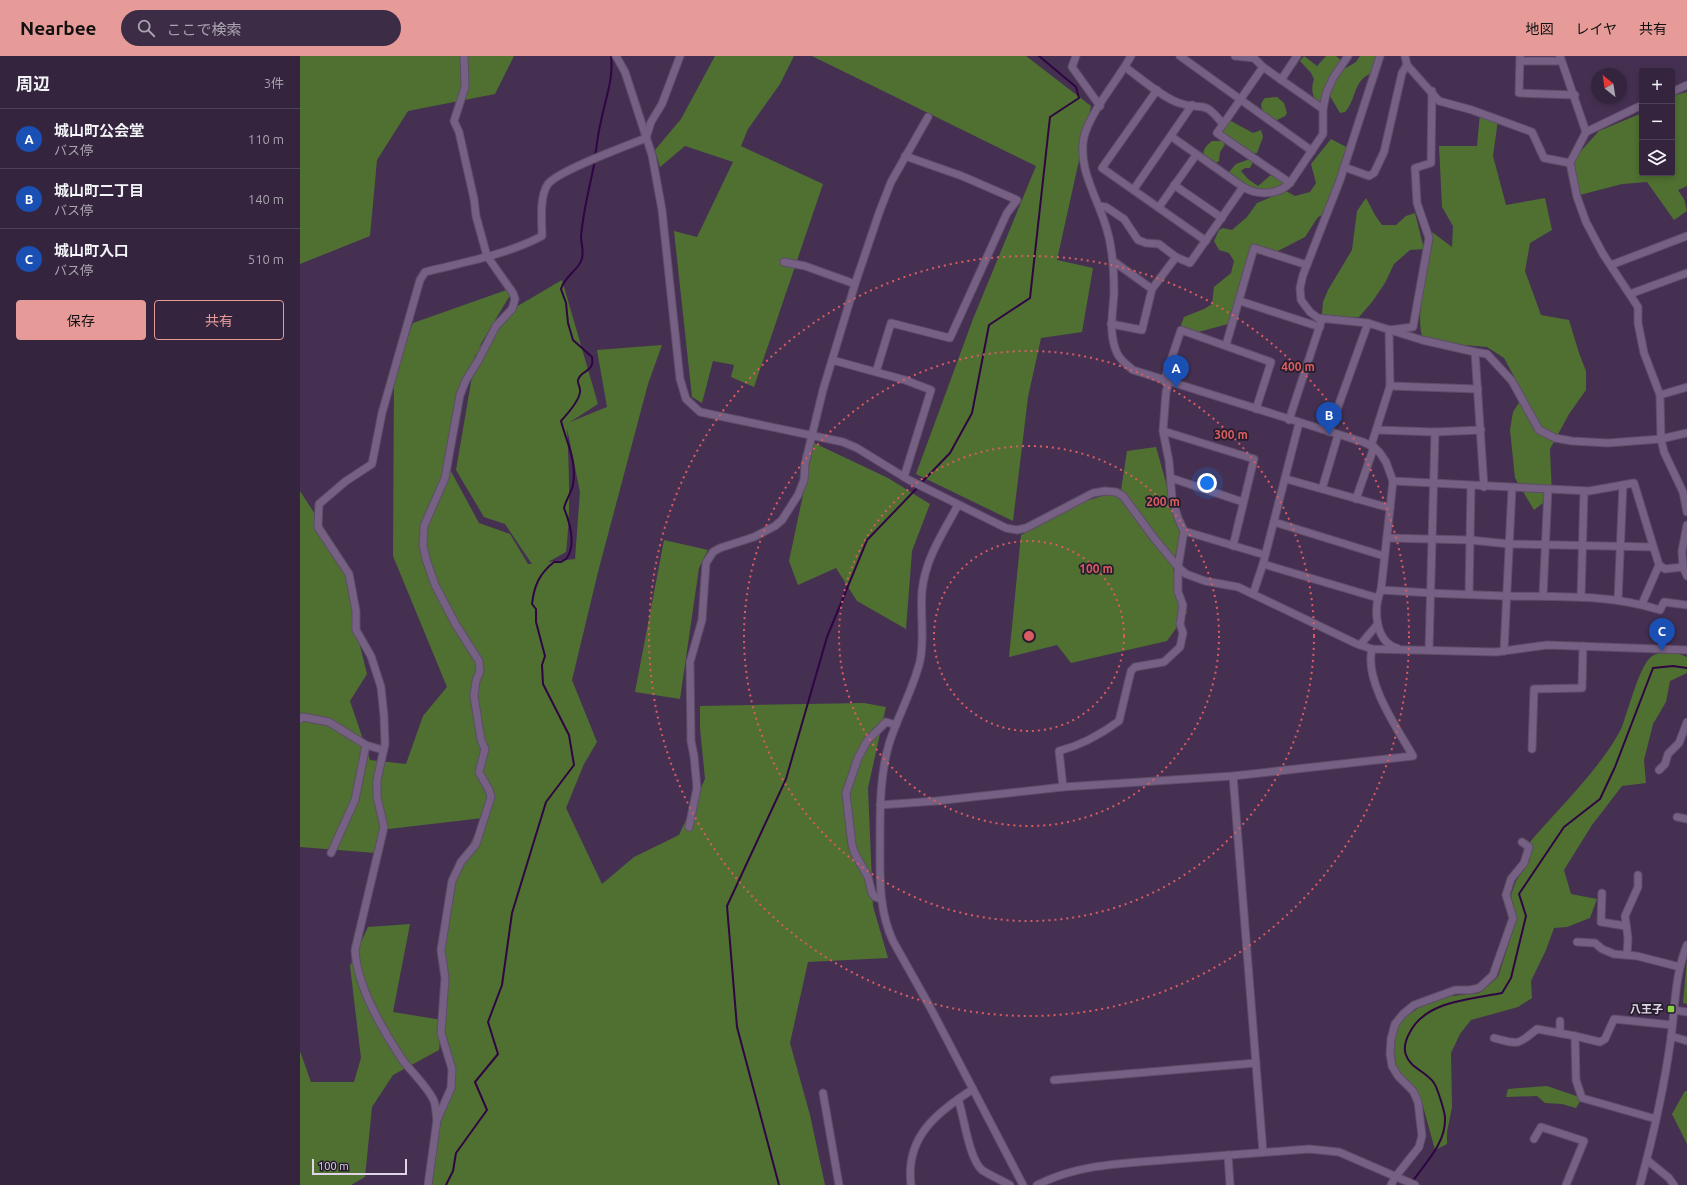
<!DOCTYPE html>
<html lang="ja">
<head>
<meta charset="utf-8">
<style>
	:root { --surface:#34243e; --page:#3c2c45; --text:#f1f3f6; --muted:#a9a4b0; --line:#4e4158; --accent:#e69b98 }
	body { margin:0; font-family:Ubuntu,"Noto Sans JP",sans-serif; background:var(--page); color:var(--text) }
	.controls { position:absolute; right:12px; top:12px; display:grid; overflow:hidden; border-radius:4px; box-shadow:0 2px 6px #0003 }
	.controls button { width:36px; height:36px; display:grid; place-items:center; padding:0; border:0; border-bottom:1px solid var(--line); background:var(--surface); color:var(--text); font:20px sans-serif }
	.compass { position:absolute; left:1291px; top:12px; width:36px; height:36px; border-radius:50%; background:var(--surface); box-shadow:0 2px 6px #0003; rotate:330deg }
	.scale { position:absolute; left:12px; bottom:10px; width:95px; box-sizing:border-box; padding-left:4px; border:2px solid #e0d4e8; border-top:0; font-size:11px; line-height:14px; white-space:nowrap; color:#e0d4e8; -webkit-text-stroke:3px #261d2c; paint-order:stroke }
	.you { position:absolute; left:907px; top:427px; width:14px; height:14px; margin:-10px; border:3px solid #fff; border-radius:50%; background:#1a73e8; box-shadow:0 0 0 6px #1a73e833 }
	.badge { display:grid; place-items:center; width:26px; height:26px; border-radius:50%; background:var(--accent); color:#fff; font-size:13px; font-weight:700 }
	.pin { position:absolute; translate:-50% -33px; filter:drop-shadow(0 1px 2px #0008) }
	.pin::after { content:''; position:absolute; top:21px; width:14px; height:12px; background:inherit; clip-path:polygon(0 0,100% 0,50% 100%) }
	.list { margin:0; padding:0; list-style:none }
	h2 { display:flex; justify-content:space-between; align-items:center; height:52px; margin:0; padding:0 16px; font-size:17px }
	h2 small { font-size:13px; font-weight:400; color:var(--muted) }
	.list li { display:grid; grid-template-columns:26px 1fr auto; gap:12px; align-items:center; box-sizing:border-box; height:60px; padding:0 16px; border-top:1px solid var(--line) }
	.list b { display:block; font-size:15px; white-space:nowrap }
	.list p { margin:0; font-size:13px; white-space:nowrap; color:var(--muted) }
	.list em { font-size:13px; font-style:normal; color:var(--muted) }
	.actions { display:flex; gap:8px; padding:12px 16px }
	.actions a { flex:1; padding:9px 0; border:1px solid var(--accent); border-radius:4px; text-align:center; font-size:14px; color:var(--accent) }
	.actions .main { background:var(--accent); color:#111 }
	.icon { flex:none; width:22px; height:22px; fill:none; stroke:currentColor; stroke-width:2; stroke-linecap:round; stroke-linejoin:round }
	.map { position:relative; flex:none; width:1387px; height:1129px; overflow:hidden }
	header { display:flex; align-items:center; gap:24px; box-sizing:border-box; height:56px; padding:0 20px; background:var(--accent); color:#111 }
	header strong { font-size:19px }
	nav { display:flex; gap:22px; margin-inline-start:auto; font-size:14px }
	.search { width:280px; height:36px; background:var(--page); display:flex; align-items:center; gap:10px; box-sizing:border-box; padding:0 14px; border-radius:22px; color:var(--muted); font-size:15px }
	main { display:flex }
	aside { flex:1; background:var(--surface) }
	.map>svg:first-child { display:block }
</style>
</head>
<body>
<header>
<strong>Nearbee</strong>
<div class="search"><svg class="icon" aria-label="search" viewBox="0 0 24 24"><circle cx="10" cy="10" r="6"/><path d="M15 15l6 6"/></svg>ここで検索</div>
<nav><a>地図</a><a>レイヤ</a><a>共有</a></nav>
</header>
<main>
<aside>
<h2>周辺<small>3件</small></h2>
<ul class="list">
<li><span class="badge" style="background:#1a4fb4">A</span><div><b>城山町公会堂</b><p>バス停</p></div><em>110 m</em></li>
<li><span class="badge" style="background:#1a4fb4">B</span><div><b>城山町二丁目</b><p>バス停</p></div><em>140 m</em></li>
<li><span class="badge" style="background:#1a4fb4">C</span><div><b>城山町入口</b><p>バス停</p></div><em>510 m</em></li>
</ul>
<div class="actions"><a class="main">保存</a><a>共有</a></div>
</aside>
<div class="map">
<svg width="1387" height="1129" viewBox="0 0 1387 1129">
	<rect width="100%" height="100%" fill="#453052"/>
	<g fill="#4f7031" fill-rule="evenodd">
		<polygon points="0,0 214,0 195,38 108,55 77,104 70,180 0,208"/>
		<polygon points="415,0 494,0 480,28 448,73 441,90 523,128 454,331 431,321 434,309 413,305 402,347 392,341 374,175 397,181 433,106 385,90 360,111 355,94 381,63"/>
		<polygon points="512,0 726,0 791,50 757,204 793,212 782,276 741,282 728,341 713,465 616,418 673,263 736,110"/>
		<path d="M1004,0L1017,10L1026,0H1036L1043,6L1039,16L1056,6L1060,0H1080L1075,16C1052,23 1058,41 1045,56L1040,57L1030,40L1031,33L1021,51C1013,43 1010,34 1014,23L1011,17L1000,5Z"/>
		<polygon points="1387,36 1387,130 1378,134 1384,143 1387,155 1374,164 1347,126 1322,128 1280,139 1270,107 1299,75 1342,57 1342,117 1372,117 1372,40"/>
		<path d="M977,41L984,47L987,57L985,60L975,65C967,59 955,52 965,42Z"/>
		<path d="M1180,57L1198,64L1193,100L1206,149L1245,142L1252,174L1230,187L1225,215L1241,259L1269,264L1279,297L1286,315V334L1269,358L1250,393L1252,440L1234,454L1215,422L1210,374L1213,356L1224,339L1204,302L1187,291L1153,288L1122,280C1117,263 1123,231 1126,213C1129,199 1134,191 1132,176L1152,191L1153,170L1142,151L1139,90H1177Z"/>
		<polygon points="929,64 953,77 961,74 963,81 957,97 950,98 920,76"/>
		<polygon points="1031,83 1050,93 1028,156 1018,161 1005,181 976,196 953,189 943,234 928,268 891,278 881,269 884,261 904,253 912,248 914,231 931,217 934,205 929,197 919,194 914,185 919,174 923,172 932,174 947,161 957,147 986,135 995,140 1010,136 1016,127 1011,108"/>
		<path d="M912,85H922L925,88L920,96L919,105L914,108L904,102C902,93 906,90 912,85Z"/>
		<path d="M950,103L954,104L950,112H945L941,115L948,123L958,130L972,118L978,121L984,129C957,143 953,135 929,120V116L936,108Z"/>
		<polygon points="1066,142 1075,159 1082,169 1096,169 1106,160 1115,157 1124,193 1110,194 1094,208 1085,227 1072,246 1059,261 1039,262 1022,258 1023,246 1028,234 1052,194 1057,155"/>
		<path d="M262,224L298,348L270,366L307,351L297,294L362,289L348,328L298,516L272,624L297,686L284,708L266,752L302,828L334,801L379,779L405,723L400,672V650L564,647L586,651L568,732L573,850L588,902L508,906L490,987L510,1059L525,1129H130L136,1056L151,1029L142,981V968L139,994L93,1019L72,1051L65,1121L51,1129H0V995L11,1026H54L61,1002L50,910L68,871L110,868L93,956L142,964L143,891L152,825L183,762L80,774L76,797L0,791V435L46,506L56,555V574L67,618L50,645L70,704L106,708L123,660L147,631L93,500L94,316L113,267L215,231L179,291L216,251ZM176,297L156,414L184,461L205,468L232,508H228L210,478L179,467L147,408L155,364ZM267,372L280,436L275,503L248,506L266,496C271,454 269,414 267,372Z"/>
		<polygon points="514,387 588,422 630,448 612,495 606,573 557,545 536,512 498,529 489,505"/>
		<polygon points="856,391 880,476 873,513 887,557 867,585 771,607 757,589 709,601 721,479 786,445 821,434 827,395"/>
		<polygon points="364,484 408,494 399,512 380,643 335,636"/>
		<path d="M1363,596L1376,597L1387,601V617L1370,625L1366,646L1353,668L1344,704L1346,727L1322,730L1292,769L1264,814L1271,838L1297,843L1290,862L1267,871L1254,872L1246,894L1231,925L1232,942L1218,951L1171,964L1160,978L1151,997L1152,1051L1147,1076V1088L1135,1094L1121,1043L1098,1020L1094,996L1095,968L1133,942L1179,937L1198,921L1216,865L1211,839L1216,825L1230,804L1229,787C1258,753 1301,712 1321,673C1328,657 1339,609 1352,600C1355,598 1360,597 1363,596Z"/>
		<polygon points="1387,903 1387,948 1383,947"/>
		<polygon points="1247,1030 1282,1042 1276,1052 1262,1048 1245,1047 1237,1040 1206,1041 1208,1033"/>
		<polygon points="1385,1035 1387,1035 1387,1088 1372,1058"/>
	</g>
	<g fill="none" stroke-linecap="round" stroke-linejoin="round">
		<g stroke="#300543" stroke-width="2">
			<path d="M295,100C297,89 298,77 301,65C305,44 314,22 311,0"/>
			<polyline points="621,427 650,397 672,357 689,269 730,242 750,61 779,42 776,31 739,0"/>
			<path d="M1112,1126C1126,1106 1146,1087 1145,1062C1145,1056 1137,1031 1134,1027C1127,1016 1110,1012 1106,999C1103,991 1106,983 1110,976C1126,945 1171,943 1202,937L1211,922L1226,860L1219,838L1264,771L1300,743L1315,711L1353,612L1373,610L1387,612"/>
			<path d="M146,1129L153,1115L156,1097L187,1054L175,1026L198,998L188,966L202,929L212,857L246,746L274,709L269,679L243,628L242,609L245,600L236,566V553L232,548C234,530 239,518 254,506H261L266,503C277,489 270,467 264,452C266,444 271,437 273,429C277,404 267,388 261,365C267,358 279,346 280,336C281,332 277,327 278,324C281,313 295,317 292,301L273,284L268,267L266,247L261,233C264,221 277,215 281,205C285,197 281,189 281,181C283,155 290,130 295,104"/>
			<polyline points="479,1129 437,971 427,850 486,723 527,581 567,484 618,431"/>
		</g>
		<defs>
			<g id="minor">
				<polyline points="316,0 325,16 352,99 362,154 380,323 386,343 400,356 543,386 557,392 609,424 706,472 717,474 726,472 793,437 805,435 816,436 823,440 854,482 878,511 886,518 905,525 938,531 1057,588 1072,593 1196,596 1247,589 1387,594"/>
				<polyline points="776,0 772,11 800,50"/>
				<path d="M831,0C818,24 790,56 784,81C777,113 799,144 807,174C813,194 814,216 814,237C813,257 808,277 817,297C820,304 827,309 833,314L1063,386L1074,391L1080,397L1086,406L1093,425L1081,534C1073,552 1075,586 1097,592"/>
				<polyline points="880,0 1012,95"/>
				<polyline points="935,0 954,2 963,11 1023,53"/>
				<polyline points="1080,0 1040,124 1003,219 1000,232 1001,244 1010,256 1018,262 1068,267 1122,284 1175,296 1184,431"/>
				<polyline points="1105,0 1107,9 1139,45 1172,54 1232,76 1244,102 1270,107 1277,141 1286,166 1303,198 1338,251 1338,267 1344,297 1360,339 1361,383 1364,396 1383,436 1387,456"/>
				<polyline points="1220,0 1219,37 1275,39"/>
				<polyline points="1260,0 1286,76"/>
				<polyline points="1220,5 1261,5"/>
				<path d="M825,11C839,21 863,42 879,47C905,56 901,41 923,68"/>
				<polyline points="963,11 917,77 990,127"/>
				<polyline points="981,24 997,0"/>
				<polyline points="857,34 802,112 906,185"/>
				<polyline points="1372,36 1387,29"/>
				<polyline points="872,81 943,131"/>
				<polyline points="1270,107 1286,76 1342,49"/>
				<polyline points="1044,111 1069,120 1074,117 1084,96 1102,17 1107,9"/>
				<polyline points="874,129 922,162"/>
				<polyline points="834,133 892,49"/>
				<path d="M799,150L806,151L824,163L838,184L846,187L859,188L876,201L890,207L943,131C958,140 978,139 990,127L1023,78V53L1026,38L1033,22L1048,0"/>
				<polyline points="859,151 896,99"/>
				<polyline points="813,205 852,233"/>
				<polyline points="484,206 505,210 555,228"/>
				<polyline points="1311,209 1387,180"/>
				<polyline points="1330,238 1387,217"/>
				<polyline points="940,245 1020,271"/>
				<polyline points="811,268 842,274 852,233 876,201"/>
				<polyline points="926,289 954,192 1007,209"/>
				<polyline points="1175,296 1187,298 1212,325 1239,374 1255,382 1272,385 1308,387 1361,383 1387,377"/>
				<polyline points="532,304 605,324 631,334 604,421"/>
				<polyline points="576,316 591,267 650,282 707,157 717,144 662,120 605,100"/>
				<polyline points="864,325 881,274 971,306 956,353"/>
				<polyline points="1090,330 1178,333"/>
				<polyline points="1360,339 1387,331"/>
				<polyline points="989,364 1022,263"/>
				<polyline points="1077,374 1135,376 1181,374"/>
				<polyline points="863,375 954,403 933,490"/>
				<polyline points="1029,376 1068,267"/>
				<polyline points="1071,390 1090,330 1089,274 1113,271 1129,182 1117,147 1115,112 1131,107 1132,35"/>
				<polyline points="871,422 943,446"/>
				<polyline points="986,423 1090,452"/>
				<polyline points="1093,425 1289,435 1334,427 1359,509 1365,513 1383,511 1387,520"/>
				<polyline points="1022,433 1038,379"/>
				<polyline points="1056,443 1074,391"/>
				<path d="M658,449C643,477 625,503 622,535C620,559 625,582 620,605C613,634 598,659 589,688C580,719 580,751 580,784C580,819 578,853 593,885L630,951L723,1129"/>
				<polyline points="974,466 1084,500"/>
				<polyline points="884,475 965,499"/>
				<polyline points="1087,482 1170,484 1209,488 1353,491"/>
				<polyline points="963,508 1078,542"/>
				<polyline points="1383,511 1382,495 1387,469"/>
				<path d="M1081,534C1123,537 1165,539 1206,540C1258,541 1310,538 1360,554L1364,546L1387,549"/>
				<polyline points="1169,537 1171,430"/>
				<polyline points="953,538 963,508 999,367"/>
				<polyline points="1243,540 1248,433"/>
				<polyline points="1281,541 1284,435"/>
				<polyline points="1318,544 1323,429"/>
				<polyline points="1342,548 1359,509"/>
				<polyline points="1060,589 1077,569"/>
				<polyline points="1129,594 1135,376"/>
				<polyline points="1204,595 1212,432"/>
				<polyline points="0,663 3,661 29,666 66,689 55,744 31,797"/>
				<polyline points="66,689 83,694"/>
				<polyline points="1232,693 1234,633 1282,632 1283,590"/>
				<polyline points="1359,714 1365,708 1368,698 1379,687 1387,666"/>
				<polyline points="933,720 963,1096"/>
				<path d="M763,731L759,695C782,689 800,679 819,665L831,615L835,611L864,606L880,591L883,577L880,568L883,549L878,536V511L884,475L878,462L872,442L869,405L863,375L866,336L869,326"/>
				<path d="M580,749L636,745L763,731L933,720L1113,700C1097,672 1064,625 1072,593"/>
				<polyline points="1377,761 1387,763"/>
				<polyline points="389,771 397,732 394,700 391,685 390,606 402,564 406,507 413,496 420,492 454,481 475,470 482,464 498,439 504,424 505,408 523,334 555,228 579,157 591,126 628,61"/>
				<polyline points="1302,837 1301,866 1326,870"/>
				<polyline points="581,843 575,841 572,837 568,821 555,798 552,789 546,737 558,702 567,685 586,666 596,669"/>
				<polyline points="1277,886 1295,887 1302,893 1314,898 1337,900 1380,911"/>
				<polyline points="1327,899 1328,882 1325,860 1338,831 1338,819"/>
				<polyline points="1374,954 1387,956"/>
				<polyline points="1260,977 1260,965"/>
				<polyline points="1275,980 1300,986 1305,983 1314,963 1372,969"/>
				<polyline points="1371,980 1387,985"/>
				<path d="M1194,982C1218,988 1217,990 1237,973L1275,980L1276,1024L1282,1042L1356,1063"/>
				<polyline points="754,1024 956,1007"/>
				<polyline points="523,1037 539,1129"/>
				<path d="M658,1043C664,1060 669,1103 682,1114C691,1120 701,1124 710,1129"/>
				<path d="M137,1064C136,1058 136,1051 134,1045C129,1033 113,1017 104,1006C83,975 57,932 55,894L84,771L77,741V724L85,688L84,660L81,631L71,600L56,574V555L49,518L18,471L19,448L46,425L72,408L82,357L120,224L125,216C164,206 206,199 242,180C242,165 239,141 248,128C259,114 327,90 346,82L351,66L362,48L380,0"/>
				<polyline points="1234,1083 1241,1071 1284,1085 1266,1129"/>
				<polyline points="928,1099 930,1129"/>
				<polyline points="1347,1104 1369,1122 1374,1129"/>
				<polyline points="128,1129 137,1064 151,1032 152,1013 141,977 145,922 141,894 152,825 161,806 176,788 191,741 189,734 179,716 185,693 181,684 174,640 176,625 180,615 179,605 156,569 135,529 126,503 123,489 124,470 145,422 160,339 166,324 178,305 196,270 212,253 215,243 213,237 187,200 176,160 174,143 159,76 154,65 165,31 164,0"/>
				<path d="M611,1129C605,1080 637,1057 673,1033"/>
				<path d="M737,1129C780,1107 829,1107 877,1103C921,1100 965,1096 1009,1093L1039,1096L1115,1129"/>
				<polyline points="1091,1129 1096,1120 1119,1091 1122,1080 1118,1046 1113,1035 1098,1020 1092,1010 1090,998 1091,983 1095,968 1103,958 1114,949 1155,934 1170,934 1179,932 1193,919 1213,862 1206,839 1211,823 1224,807 1229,791 1222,786"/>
				<path d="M1340,1129C1353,1081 1364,1032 1371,982C1375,951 1375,918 1387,889"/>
			</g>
		</defs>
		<use href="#minor" stroke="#5e4c68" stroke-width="9"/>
		<use href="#minor" stroke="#766084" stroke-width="7"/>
	</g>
	<g fill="none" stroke="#d95c62" stroke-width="2" stroke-dasharray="2 4">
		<circle cx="729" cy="580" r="95"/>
		<circle cx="729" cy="580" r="190"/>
		<circle cx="729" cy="580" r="285"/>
		<circle cx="729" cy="580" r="380"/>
	</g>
	<rect fill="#8bce46" stroke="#261d2c" stroke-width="1.5" x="1367" y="949" width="8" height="8" rx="2"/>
	<g text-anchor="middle" stroke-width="3.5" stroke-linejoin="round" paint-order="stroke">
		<g font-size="11" font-weight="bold" fill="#e0d4e8" stroke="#261d2c" text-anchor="end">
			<text x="1363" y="957">八王子</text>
		</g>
	</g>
	<circle cx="729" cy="580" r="6" fill="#d95c62" stroke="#261d2c" stroke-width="2"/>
	<g font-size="12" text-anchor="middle" font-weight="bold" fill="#d95c62" stroke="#261d2c" stroke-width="3.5" stroke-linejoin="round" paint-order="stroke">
		<text x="998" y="315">400 m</text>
		<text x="931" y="383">300 m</text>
		<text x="863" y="450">200 m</text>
		<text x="796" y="517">100 m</text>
	</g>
</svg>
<div class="controls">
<button>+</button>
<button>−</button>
<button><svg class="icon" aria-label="layers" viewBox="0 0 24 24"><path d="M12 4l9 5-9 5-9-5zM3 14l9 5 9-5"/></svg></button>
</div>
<svg class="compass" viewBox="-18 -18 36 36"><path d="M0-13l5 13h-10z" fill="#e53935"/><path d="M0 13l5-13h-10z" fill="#a9a4b0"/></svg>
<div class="scale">100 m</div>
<div class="you"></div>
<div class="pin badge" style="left:876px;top:332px;background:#1a4fb4">A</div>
<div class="pin badge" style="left:1029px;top:379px;background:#1a4fb4">B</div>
<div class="pin badge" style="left:1362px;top:595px;background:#1a4fb4">C</div>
</div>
</main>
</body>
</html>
